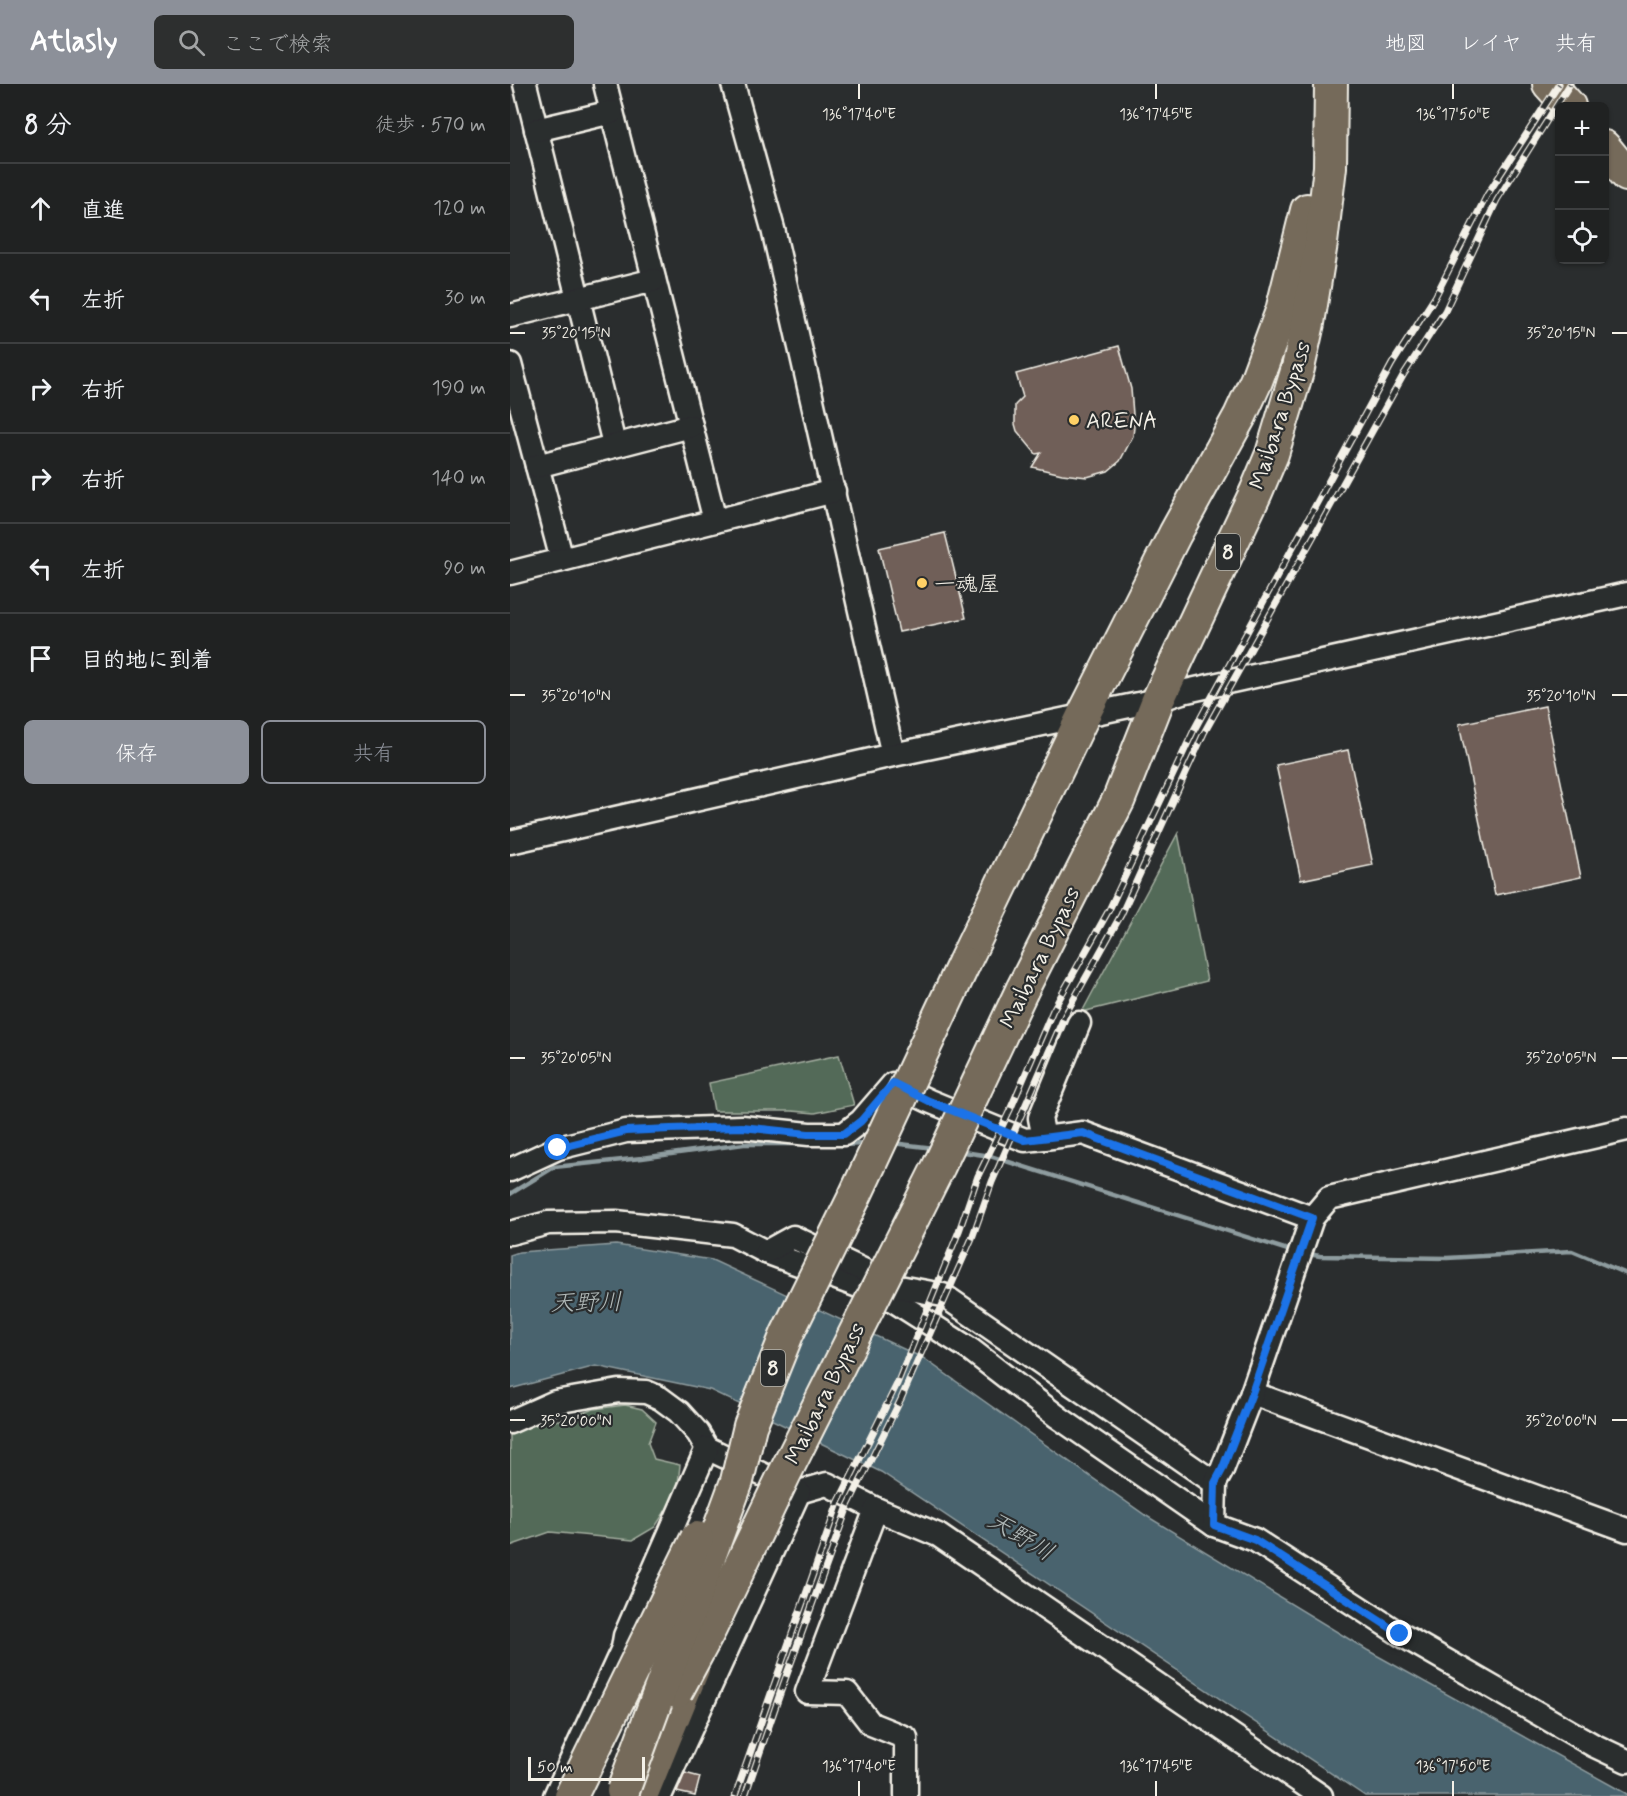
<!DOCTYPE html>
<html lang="ja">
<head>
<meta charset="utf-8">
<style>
	:root { --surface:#202222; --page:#2d2f2f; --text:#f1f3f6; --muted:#a2a4a5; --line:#3d3f40; --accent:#8c9099 }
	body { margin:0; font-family:Mynerve,"Klee One",sans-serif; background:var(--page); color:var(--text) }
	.controls { position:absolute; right:18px; top:18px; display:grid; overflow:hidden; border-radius:9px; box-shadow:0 2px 4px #0004 }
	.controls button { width:54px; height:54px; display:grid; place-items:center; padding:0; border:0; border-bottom:2px solid var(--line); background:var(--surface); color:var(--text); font:30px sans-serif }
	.scale { position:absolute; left:18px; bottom:15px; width:117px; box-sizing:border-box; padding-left:6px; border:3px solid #f4f1e8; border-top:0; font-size:16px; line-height:21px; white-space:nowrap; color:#f4f1e8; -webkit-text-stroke:4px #2a2d2e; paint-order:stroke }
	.stop { position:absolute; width:18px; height:18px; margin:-14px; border:4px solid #1a73e8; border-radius:50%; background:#fff }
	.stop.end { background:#1a73e8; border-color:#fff; box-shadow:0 2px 6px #0008 }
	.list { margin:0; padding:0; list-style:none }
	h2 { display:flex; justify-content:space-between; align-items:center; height:78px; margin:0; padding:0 24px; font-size:26px }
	h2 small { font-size:20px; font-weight:400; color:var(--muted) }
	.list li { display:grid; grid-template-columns:39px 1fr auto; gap:18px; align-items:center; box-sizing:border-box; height:90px; padding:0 24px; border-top:2px solid var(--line) }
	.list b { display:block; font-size:22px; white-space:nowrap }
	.list em { font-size:20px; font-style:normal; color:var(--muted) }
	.actions { display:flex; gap:12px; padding:18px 24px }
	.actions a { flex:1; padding:14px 0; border:2px solid var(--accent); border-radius:9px; text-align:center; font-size:21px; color:var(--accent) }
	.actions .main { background:var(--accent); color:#fff }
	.icon { flex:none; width:33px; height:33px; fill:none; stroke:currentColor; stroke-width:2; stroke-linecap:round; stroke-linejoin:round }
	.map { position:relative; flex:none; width:1117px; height:1712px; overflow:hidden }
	header { display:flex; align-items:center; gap:36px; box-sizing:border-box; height:84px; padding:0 30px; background:var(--accent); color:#fff }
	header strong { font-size:28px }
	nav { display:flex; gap:33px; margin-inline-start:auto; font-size:21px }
	.search { width:420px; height:54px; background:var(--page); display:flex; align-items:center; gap:15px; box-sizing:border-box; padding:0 21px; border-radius:9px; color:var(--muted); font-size:22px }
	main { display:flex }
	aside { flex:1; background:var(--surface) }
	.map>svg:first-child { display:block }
</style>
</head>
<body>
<header>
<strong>Atlasly</strong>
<div class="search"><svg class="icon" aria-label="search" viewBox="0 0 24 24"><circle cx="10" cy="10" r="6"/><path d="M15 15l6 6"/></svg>ここで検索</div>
<nav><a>地図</a><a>レイヤ</a><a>共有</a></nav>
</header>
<main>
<aside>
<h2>8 分<small>徒歩 · 570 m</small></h2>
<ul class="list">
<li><svg class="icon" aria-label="ahead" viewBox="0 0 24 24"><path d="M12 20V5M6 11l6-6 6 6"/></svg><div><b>直進</b></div><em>120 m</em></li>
<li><svg class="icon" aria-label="left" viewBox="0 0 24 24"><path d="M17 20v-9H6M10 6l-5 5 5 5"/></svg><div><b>左折</b></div><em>30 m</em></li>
<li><svg class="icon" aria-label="right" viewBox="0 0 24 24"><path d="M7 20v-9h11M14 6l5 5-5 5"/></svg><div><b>右折</b></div><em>190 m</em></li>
<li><svg class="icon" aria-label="right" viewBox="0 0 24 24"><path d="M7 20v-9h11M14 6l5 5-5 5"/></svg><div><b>右折</b></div><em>140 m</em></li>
<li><svg class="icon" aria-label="left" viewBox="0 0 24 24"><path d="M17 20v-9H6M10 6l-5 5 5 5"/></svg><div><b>左折</b></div><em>90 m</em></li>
<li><svg class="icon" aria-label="arrive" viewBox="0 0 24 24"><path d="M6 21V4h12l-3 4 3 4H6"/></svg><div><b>目的地に到着</b></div></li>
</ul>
<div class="actions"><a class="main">保存</a><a>共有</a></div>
</aside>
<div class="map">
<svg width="1117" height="1712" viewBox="0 0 1117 1712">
	<rect width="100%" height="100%" fill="#2a2d2e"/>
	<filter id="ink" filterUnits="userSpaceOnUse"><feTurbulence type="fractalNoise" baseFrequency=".0167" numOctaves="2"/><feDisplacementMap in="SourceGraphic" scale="12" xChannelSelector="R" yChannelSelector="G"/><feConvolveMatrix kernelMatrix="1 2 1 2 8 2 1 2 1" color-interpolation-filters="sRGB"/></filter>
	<g filter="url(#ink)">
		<g fill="#536b58" stroke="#a4aea0" stroke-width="1.5">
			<polygon points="668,749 697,897 572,928"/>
			<polygon points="329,971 344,1021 305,1029 282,1027 204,1027 199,999"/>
			<polygon points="115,1321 132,1325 146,1338 138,1359 144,1375 170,1381 167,1409 145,1443 123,1456 40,1448 0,1462 0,1352 13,1343 54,1335 84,1325"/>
		</g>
		<polygon fill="#4a636e" stroke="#8e9c9f" stroke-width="1.5" points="106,1161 202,1176 413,1274 635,1431 857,1566 1117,1710 1117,1712 855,1712 371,1388 200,1306 86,1282 0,1305 0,1171 9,1168"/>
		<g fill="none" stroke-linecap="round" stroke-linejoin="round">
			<g stroke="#8e9c9f" stroke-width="4.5">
				<polyline points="382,1059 424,1064"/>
				<polyline points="331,1061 355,1060"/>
				<polyline points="447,1067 480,1072 784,1168"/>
				<polyline points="0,1110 44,1083 132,1074 234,1060 292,1060"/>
				<polyline points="798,1170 810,1172 937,1174 1062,1167 1117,1190"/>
			</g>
		</g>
		<g fill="#705f58" stroke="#f4f1e8" stroke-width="1.5">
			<polygon points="609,262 621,305 624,343 623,352 610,377 598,387 577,393 552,390 522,383 531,369 526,370 507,347 505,340 505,321 513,313 506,290"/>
			<polygon points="435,449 456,534 389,548 369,464"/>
			<polygon points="1035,622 1071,793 985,811 949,640"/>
			<polygon points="838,666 863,781 791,796 766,681"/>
			<polygon points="175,1689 190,1693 185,1712 167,1708"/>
		</g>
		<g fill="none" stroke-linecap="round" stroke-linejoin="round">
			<defs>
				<g id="minor">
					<polyline points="15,0 104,360"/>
					<polyline points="95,0 205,437"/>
					<polyline points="223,0 263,145 383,671"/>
					<polyline points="26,46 102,28"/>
					<polyline points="0,232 144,196"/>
					<polyline points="0,280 52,476"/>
					<polyline points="27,382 181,342"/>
					<polyline points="0,489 324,407"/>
					<polyline points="0,758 383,671 648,616 672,608 1117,510"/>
					<polyline points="534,1054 573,1049 802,1134"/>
					<polyline points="0,1086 48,1064 116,1047 232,1043 299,1050 334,1050 351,1037 383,1000 419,1017 515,1056 534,1054 530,1034 569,939"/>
					<polyline points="0,1149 38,1139 106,1138 223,1151 256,1168 378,1213 461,1266 548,1333 704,1441 745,1456 890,1550 1083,1661 1117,1677"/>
					<polyline points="256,1168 283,1153 389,1203 433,1211 705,1399"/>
					<polyline points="742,1309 1117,1446"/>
					<polyline points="0,1338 45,1318 109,1307 136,1308 150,1314 169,1328 188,1349 197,1364 289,1408 317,1400 366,1425 428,1451 811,1712"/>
					<polyline points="366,1425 297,1608 337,1609 361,1640 396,1654 396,1712"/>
					<polyline points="704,1441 705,1399 712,1386 742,1309 802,1134 819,1114 1117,1045"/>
					<polyline points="45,1712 113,1564 115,1552 197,1364"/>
					<polyline points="150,1712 289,1408"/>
				</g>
				<g id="highway">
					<polyline points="1039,0 1059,22"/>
					<polyline points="1094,63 1117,91"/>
					<polyline points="454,879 573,632 665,450 730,332 746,297 772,227 797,126"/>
					<polyline points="512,906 609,715 648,616 746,408 762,370 788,284 798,239 811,159 820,83 821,0"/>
					<polyline points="131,1712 183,1585"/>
				</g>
			</defs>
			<use href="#minor" stroke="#f4f1e8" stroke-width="27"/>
			<use href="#highway" stroke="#f4f1e8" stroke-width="36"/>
			<use href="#minor" stroke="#2a2d2e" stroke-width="22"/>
			<use href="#highway" stroke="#746a5a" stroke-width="32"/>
			<defs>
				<g id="rail">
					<polyline points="225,1712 328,1419 387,1300 449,1147 468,1092 500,1026 543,926 599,826 684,646 882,280 925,213 977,111 1049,0"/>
					<polyline points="235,1712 273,1601 338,1422 391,1315 462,1154 482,1098 555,931 611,831 694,649 894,290 935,227 987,116 1060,0"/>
				</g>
			</defs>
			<use href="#rail" stroke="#f4f1e8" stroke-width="7"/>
			<use href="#rail" stroke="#2a2d2e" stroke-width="4.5" stroke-dasharray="14" stroke-linecap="butt"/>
			<defs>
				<g id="highway-bridge">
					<polyline points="166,1608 200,1545 274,1391 429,1082 512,906"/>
					<polyline points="113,1707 227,1397 240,1342 277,1250 343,1116 454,879"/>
					<polyline points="61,1712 187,1454"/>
				</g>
			</defs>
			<use href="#highway-bridge" stroke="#f4f1e8" stroke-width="36" stroke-linecap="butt"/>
			<use href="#highway-bridge" stroke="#746a5a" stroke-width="32"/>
		</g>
	</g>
	<g fill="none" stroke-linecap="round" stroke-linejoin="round" filter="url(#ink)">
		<polyline stroke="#1a73e8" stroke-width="8" points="48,1064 116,1047 160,1045 232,1043 298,1050 334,1050 351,1037 383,999 419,1017 515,1056 573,1049 802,1134 742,1309 712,1386 705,1399 704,1441 745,1456 890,1550"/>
	</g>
	<path fill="none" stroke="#f4f1e8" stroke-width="2" d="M349,0V15M646,0V15M943,0V15M0,249H15M1102,249H1117M0,611H15M1102,611H1117M0,974H15M1102,974H1117M0,1336H15M1102,1336H1117M349,1697V1712M646,1697V1712M943,1697V1712"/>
	<g fill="#ffd166" stroke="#2a2d2e" stroke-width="2">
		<circle cx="564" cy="336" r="6"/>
		<circle cx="412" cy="499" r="6"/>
	</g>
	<g text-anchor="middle" stroke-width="4.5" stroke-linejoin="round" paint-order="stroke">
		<g fill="#2a2d2e" stroke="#b7b6b0" stroke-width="1.5">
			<rect x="706" y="450" width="24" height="36" rx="4.5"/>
			<rect x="251" y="1266" width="24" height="36" rx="4.5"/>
		</g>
		<g font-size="21" font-weight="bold" fill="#f4f1e8">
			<text x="718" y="475">8</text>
			<text x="263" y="1291">8</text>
		</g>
		<g font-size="22" fill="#f4f1e8" stroke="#2a2d2e">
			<text transform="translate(769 331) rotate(-72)" y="8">Maibara Bypass</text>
			<text transform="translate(529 873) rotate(-64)" y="8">Maibara Bypass</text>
			<text transform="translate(314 1309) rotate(-64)" y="8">Maibara Bypass</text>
		</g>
		<g font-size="22" fill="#f4f1e8" stroke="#2a2d2e" text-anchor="start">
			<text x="576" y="344">ARENA</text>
			<text x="424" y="507">一魂屋</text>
		</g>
		<g font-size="24" font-style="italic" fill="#b0b8b7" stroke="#2a2d2e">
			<text transform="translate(76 1218) rotate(-1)" y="8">天野川</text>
			<text transform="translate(511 1452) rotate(31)" y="8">天野川</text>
		</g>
	</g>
	<g font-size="15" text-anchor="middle" fill="#f4f1e8" stroke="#2a2d2e" stroke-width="4.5" stroke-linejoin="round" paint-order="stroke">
		<text x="349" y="35">136°17'40"E</text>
		<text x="646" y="35">136°17'45"E</text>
		<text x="943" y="35">136°17'50"E</text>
		<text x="66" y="254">35°20'15"N</text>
		<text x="1051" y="254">35°20'15"N</text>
		<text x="66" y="617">35°20'10"N</text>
		<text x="1051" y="617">35°20'10"N</text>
		<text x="66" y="979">35°20'05"N</text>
		<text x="1051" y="979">35°20'05"N</text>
		<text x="66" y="1342">35°20'00"N</text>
		<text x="1051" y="1342">35°20'00"N</text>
		<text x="349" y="1687">136°17'40"E</text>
		<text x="646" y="1687">136°17'45"E</text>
		<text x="943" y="1687">136°17'50"E</text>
	</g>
</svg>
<div class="controls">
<button>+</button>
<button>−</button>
<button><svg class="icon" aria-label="locate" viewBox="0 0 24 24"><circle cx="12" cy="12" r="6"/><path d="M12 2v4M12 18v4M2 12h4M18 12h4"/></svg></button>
</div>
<div class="scale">50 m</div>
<div class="stop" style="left:48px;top:1064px"></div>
<div class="stop end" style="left:890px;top:1550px"></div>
</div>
</main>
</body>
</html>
